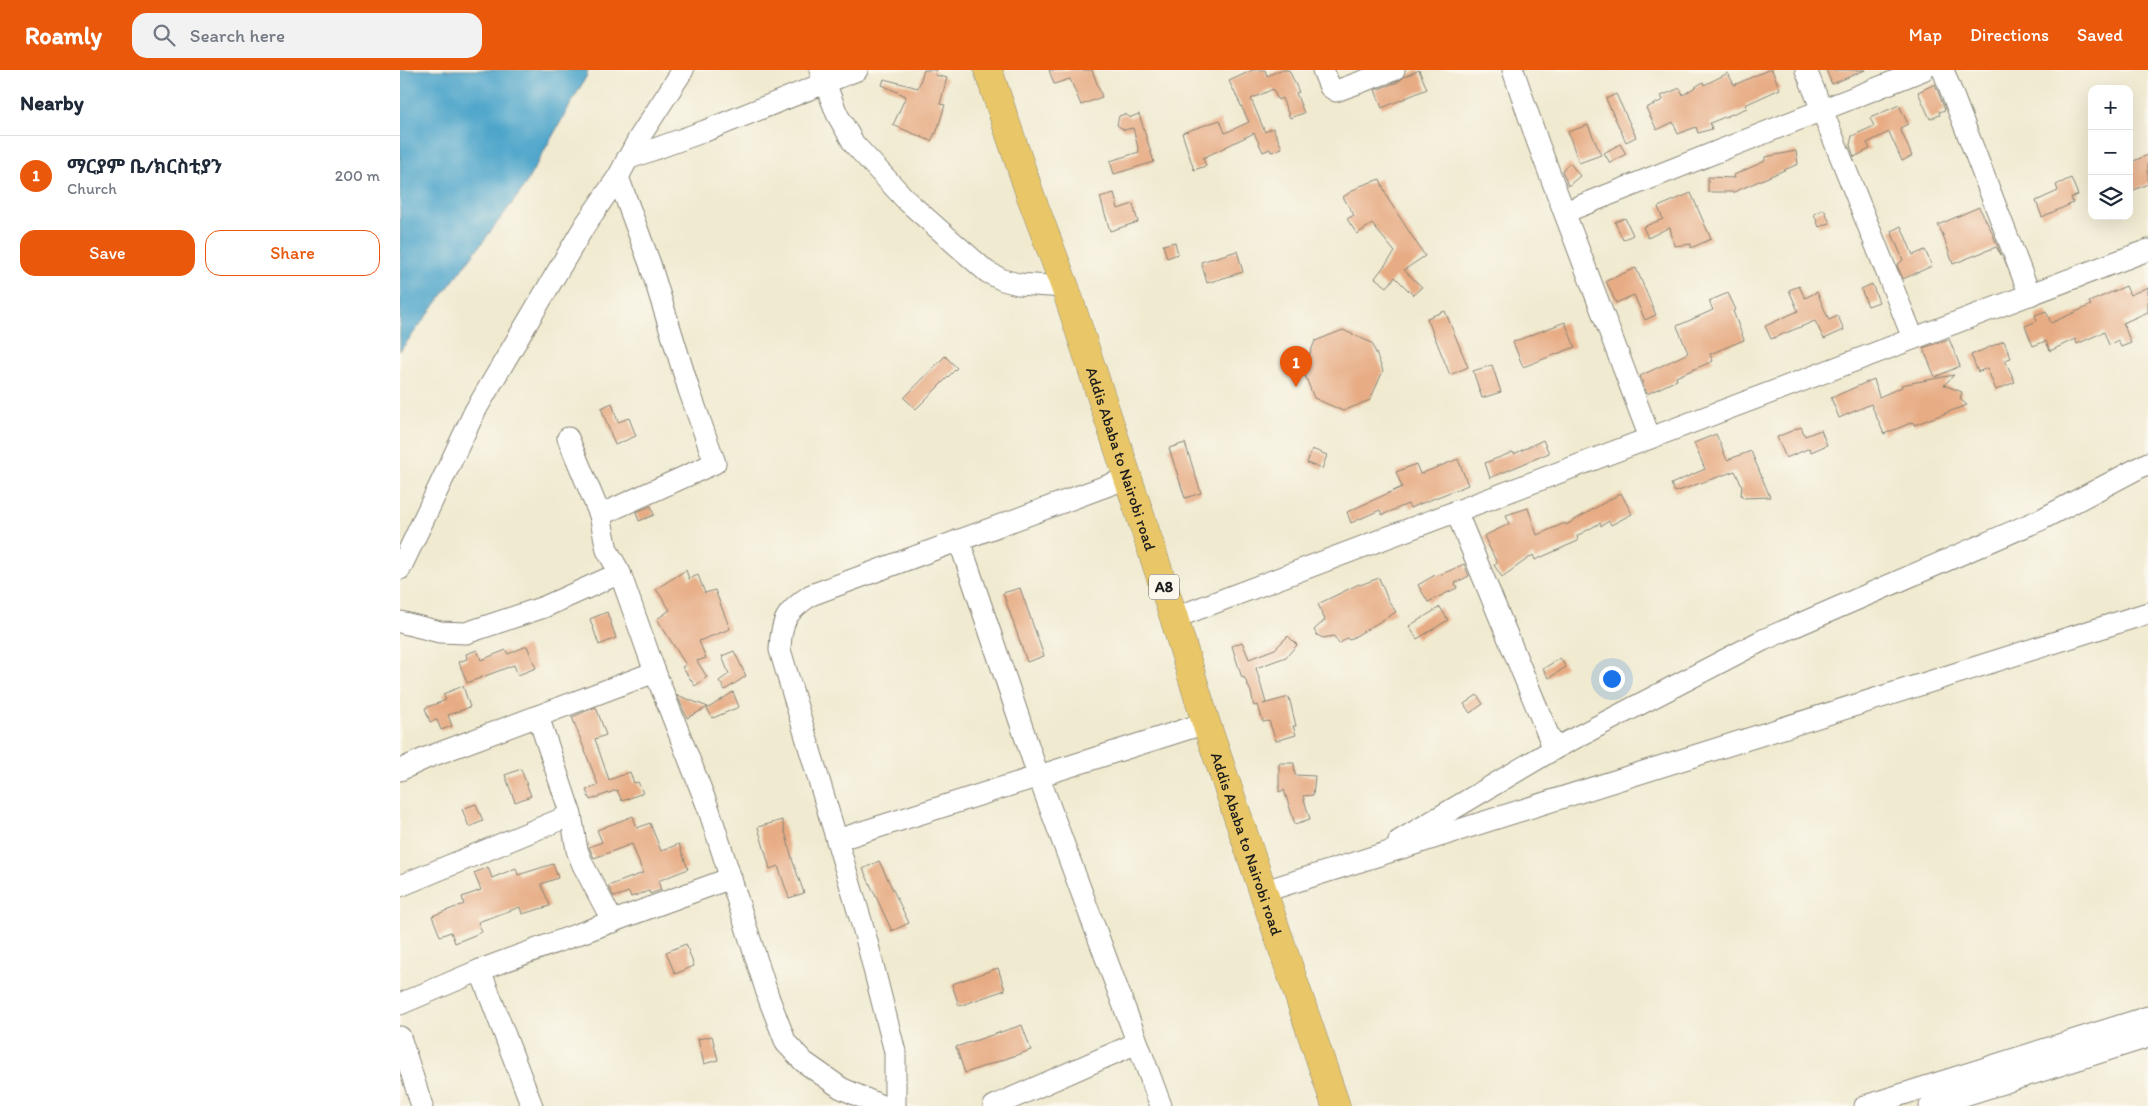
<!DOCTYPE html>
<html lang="en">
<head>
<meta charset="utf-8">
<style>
	:root { --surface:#fff; --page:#f2f2f3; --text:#1f2937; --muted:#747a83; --line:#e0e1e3; --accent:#ea580c }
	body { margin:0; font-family:Itim,"Noto Sans Ethiopic",sans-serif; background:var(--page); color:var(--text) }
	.controls { position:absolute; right:15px; top:15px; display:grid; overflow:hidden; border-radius:10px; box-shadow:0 5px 20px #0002 }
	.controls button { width:45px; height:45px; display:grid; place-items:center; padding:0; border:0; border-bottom:1px solid var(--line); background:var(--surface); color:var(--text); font:25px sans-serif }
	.you { position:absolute; left:1211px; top:608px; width:18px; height:18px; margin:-12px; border:4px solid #fff; border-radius:50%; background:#1a73e8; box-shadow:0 0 0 8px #1a73e833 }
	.badge { display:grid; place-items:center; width:32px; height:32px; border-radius:50%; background:var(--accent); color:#fff; font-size:16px; font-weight:700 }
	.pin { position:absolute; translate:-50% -41px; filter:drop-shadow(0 1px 2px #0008) }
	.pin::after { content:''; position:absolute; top:26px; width:18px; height:15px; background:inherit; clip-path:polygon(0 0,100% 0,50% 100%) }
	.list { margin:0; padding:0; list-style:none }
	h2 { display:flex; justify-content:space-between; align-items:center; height:65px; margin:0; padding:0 20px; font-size:21px }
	h2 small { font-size:16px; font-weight:400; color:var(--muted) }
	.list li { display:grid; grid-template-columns:32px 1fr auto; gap:15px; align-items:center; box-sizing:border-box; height:80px; padding:0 20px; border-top:1px solid var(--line) }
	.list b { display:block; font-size:19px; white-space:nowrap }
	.list p { margin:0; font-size:16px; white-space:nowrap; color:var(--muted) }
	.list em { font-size:16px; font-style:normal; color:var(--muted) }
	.actions { display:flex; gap:10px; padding:15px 20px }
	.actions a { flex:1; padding:11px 0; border:1px solid var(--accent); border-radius:15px; text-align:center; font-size:18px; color:var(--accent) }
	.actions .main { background:var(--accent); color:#fff }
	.icon { flex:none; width:28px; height:28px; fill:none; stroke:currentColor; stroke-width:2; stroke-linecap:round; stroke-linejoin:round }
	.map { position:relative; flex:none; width:1748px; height:1036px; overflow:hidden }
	header { display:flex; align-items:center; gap:30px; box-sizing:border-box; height:70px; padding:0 25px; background:var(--accent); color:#fff }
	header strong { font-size:24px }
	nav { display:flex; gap:28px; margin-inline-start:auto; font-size:18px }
	.search { width:350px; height:45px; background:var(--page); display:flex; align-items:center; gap:12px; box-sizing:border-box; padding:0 18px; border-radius:15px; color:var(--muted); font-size:19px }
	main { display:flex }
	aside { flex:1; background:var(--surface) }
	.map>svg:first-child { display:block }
</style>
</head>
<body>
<header>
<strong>Roamly</strong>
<div class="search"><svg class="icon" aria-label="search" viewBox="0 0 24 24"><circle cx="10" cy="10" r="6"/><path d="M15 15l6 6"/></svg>Search here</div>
<nav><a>Map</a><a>Directions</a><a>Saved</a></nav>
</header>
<main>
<aside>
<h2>Nearby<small></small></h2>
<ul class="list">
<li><span class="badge">1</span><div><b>ማርያም ቤ/ክርስቲያን</b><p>Church</p></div><em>200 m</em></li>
</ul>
<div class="actions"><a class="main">Save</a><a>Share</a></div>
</aside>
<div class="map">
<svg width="1748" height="1036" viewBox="0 0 1748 1036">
	<rect width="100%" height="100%" fill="#fbf7ec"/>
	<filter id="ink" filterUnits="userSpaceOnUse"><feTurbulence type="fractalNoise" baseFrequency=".02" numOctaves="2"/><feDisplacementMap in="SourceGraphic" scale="10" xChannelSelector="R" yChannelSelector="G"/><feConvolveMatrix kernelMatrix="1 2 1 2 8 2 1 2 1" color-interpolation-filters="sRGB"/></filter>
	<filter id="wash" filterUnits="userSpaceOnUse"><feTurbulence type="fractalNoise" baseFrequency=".0096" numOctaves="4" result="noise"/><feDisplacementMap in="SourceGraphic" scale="20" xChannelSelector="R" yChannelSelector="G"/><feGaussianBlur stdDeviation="1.12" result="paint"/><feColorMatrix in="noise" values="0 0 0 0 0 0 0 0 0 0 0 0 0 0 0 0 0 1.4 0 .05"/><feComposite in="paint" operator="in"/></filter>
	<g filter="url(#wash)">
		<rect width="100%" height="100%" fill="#f0ead0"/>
		<polygon fill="#4da5ca" stroke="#346073" points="0,0 188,0 186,7 122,120 0,281"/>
		<g id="blocks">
			<g fill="#e7ac84">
				<polygon points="524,0 536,0 535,5 547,8 540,34 545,35 536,64 535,63 531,71 493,55 506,26 482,15 484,9 518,18"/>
				<polygon points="649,0 692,0 702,27 681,35 670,9 654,14"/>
				<polygon points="853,0 865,0 867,6 880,0 889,0 899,22 896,23 904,43 890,48 882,28 878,30 873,19 851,29 865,62 873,58 882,78 871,82 870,79 863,82 854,63 803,88 806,96 794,100 782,63 820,50 825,63 849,52 829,11"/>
				<polygon points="1019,0 1027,19 982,38 975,20 998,12 1004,7"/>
				<polygon points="1368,0 1372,0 1380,19 1345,35 1347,38 1310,53 1312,59 1298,63 1296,57 1278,64 1273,52 1257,60 1246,38 1263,30 1261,26 1280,18 1283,25 1303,12 1304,15 1328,3 1334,15"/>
				<polygon points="1426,0 1465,0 1432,14"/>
				<polygon points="1535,14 1545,40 1539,42 1540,45 1530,49 1518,22"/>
				<polygon points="1216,24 1236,67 1226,72 1206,29"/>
				<polygon points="1499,35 1508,54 1500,58 1512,86 1502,91 1489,62 1467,73 1470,79 1454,87 1450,75 1452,66 1474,56 1470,48"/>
				<polygon points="725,44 731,48 731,47 739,44 754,92 714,104 710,91 739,82 733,58 724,60 717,55 719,46"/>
				<polygon points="1188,55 1201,85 1179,93 1168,62"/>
				<polygon points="1220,74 1226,84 1210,93 1204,83"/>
				<polygon points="1396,81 1398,94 1334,122 1308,122 1308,107 1335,108 1334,105 1365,91 1365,87"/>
				<polygon points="1748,85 1748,114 1729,122 1729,93"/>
				<polygon points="1170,93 1180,106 1168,116 1162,100"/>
				<polygon points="1671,108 1678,125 1671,128 1673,133 1642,147 1636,131 1658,121 1656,115"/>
				<polygon points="980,109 988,129 1025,186 1004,200 1022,217 1013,225 995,207 987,217 975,208 995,182 972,154 957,164 947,149 954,145 943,127 960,116"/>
				<polygon points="714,123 718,139 733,134 738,152 710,161 700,127"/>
				<polygon points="1291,123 1311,169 1291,178 1291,174 1274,176 1270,157 1248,168 1243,157 1263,149 1258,137"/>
				<polygon points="1579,137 1591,160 1601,185 1596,177 1553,194 1543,165 1538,155"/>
				<polygon points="1424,139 1430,153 1419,157 1414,144"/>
				<polygon points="1225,148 1233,165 1223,170 1215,152"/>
				<polygon points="1501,156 1513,185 1525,180 1532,196 1503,209 1497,195 1503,190 1491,161"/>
				<polygon points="775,172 778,184 767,188 763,175"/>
				<polygon points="837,181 843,202 807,213 801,192"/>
				<polygon points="1236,198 1256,245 1245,250 1234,225 1216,233 1206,211"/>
				<polygon points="1472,214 1479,232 1468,236 1461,219"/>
				<polygon points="1399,216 1405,228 1417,222 1429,250 1438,246 1444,260 1424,269 1415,251 1371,269 1365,256 1398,241 1389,220"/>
				<polygon points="1726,216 1730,225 1748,217 1748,242 1723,253 1731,273 1721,277 1718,270 1709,275 1704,262 1677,274 1675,269 1650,281 1646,271 1633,276 1625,256 1637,251 1635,245 1646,241 1651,253 1691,235 1689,232"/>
				<polygon points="1328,223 1336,240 1333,241 1344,270 1310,284 1313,291 1276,307 1277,310 1247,324 1240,306 1288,283 1277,256 1313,240 1309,231"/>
				<polygon points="1045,241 1068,297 1050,305 1027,248"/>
				<polygon points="1165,252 1175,277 1123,297 1113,272"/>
				<polygon points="943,260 972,273 983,301 970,330 943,341 914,328 903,300 915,271"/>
				<polygon points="1549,269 1560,296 1535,307 1523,278"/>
				<polygon points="1604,271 1611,288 1605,290 1615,312 1596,320 1587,298 1578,302 1571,285"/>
				<polygon points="545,286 557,298 516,339 504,328"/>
				<polygon points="1092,295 1101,322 1082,328 1073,301"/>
				<polygon points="1554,305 1544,315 1562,322 1560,329 1567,335 1514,355 1513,352 1484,364 1471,334 1439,348 1431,328 1474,309 1479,327 1502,317 1501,315"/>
				<polygon points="212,333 218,352 229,348 236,366 215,375 201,338"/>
				<polygon points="1401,357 1405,366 1421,360 1427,375 1411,382 1410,378 1386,388 1377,367"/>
				<polygon points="1316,364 1327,390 1351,381 1370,427 1344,428 1341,425 1342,416 1335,401 1275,422 1271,414 1305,399 1294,373"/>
				<polygon points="1143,370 1149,383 1090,408 1085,393 1113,382 1114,384"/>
				<polygon points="785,373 801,423 785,428 769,378"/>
				<polygon points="912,379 927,385 922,399 907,393"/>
				<polygon points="1058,389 1068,415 1010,438 1008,434 982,445 980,440 951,453 947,442 1002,417 996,402 1016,394 1020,404"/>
				<polygon points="1221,423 1232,444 1211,455 1209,451 1201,456 1200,453 1177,466 1178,471 1135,490 1133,485 1102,507 1094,495 1097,493 1084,466 1109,454 1106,445 1128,438 1137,465 1165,453 1166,455"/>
				<polygon points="251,436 254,445 239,451 236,442"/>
				<polygon points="1064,494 1069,506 1055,513 1057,518 1028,532 1018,515 1035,505 1036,506 1049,501"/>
				<polygon points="286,500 289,509 298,505 305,523 315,520 330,559 299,571 306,588 297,591 307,607 295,616 282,597 286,595 257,549 270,540 256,519"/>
				<polygon points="979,508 988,530 996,542 949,570 947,568 939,574 934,566 923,568 917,565 914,560 925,550 918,534 959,514 960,515"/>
				<polygon points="620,518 644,586 627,592 603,523"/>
				<polygon points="1040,537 1048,550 1017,569 1009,556"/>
				<polygon points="207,542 216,568 199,575 190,549"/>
				<polygon points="888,566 897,575 886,587 856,598 866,633 863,634 889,627 896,656 893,656 896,665 876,671 869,651 863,652 858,635 854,636 851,622 844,607 842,608 832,576 842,572 849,589 875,579"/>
				<polygon points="127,576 136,598 118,605 114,595 67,613 59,592 67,589 66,584 77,580 81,590 106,580 108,584"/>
				<polygon points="334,581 346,606 325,620 319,611 329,604 322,586"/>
				<polygon points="1160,588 1166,597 1149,608 1143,599"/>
				<polygon points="63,616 70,637 48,645 52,656 41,660 37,650 30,652 25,638 46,630 43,624"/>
				<polygon points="333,622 339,637 313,648 307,639"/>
				<polygon points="277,625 308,637 287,648"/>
				<polygon points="1077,625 1083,634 1070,643 1064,634"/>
				<polygon points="196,637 206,665 195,669 209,710 230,702 234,713 238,712 243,723 222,731 217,720 190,730 186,720 198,715 172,647"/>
				<polygon points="879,693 894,693 895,705 915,706 913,725 903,726 910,749 895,754 884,720 879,722"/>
				<polygon points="121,699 131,726 115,732 105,705"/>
				<polygon points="76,734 83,751 69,757 62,739"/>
				<polygon points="233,746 237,758 250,753 261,781 279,774 288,799 258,811 261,820 250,824 249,821 231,827 229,822 214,827 208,816 243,803 232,774 194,788 189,777 202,772 197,760"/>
				<polygon points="382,750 393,792 404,823 389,828 378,796 370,799 358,757"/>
				<polygon points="479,791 509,853 492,861 463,799"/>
				<polygon points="153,794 158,808 141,814 150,836 122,844 120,837 78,852 82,862 55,873 51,862 40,866 32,846 64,834 62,827 81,820 74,803 88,797 92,808 116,798 118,805"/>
				<polygon points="286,874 294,896 275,904 266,882"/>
				<polygon points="598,898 605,920 559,936 552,914"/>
				<polygon points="622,955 631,980 565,1003 556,977"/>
				<polygon points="312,966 318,990 304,994 298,969"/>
			</g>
		</g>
	</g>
	<g filter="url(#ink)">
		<use href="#blocks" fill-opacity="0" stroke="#868376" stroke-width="1"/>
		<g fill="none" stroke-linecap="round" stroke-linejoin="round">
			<defs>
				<g id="minor">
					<polyline points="420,0 437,44 454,74 508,132 553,172 587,202 603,210 618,214 665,217"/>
					<polyline points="923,0 930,17 936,21 994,0"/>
					<polyline points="1113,0 1138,73 1250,368"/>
					<polyline points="1406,0 1513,268"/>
					<polyline points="1543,0 1630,225"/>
					<polyline points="227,89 305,61 457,0"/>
					<polyline points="1165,142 1523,0"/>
					<polyline points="168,368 200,445 207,480 220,503 255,602 309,740 369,929 386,973 404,992 441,1018 482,1036"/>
					<polyline points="1056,441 1154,679"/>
					<polyline points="200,445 315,393 289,320 250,194 218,107"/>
					<polyline points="559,470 638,705 761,1036"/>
					<polyline points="0,499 75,341 185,155 218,107 239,68 283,0"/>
					<polyline points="774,548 1748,180"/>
					<polyline points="0,552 40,562 66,563 144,537 220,503"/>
					<polyline points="138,646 171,745 177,780 183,795 213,852"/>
					<polyline points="0,700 26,688 255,602"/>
					<polyline points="437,770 806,653"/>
					<polyline points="999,771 1154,679 1363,570 1642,449 1748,393"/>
					<polyline points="0,816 171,745"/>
					<polyline points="862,822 1748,543"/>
					<polyline points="80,900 132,1036"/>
					<polyline points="0,934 80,900 331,808"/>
					<polyline points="0,967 22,1036"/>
					<path d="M495,1036V982L465,864L380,580C381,550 386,542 411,525L728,408"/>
					<polyline points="594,1036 737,973"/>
					<polyline points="1465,1036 1748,947"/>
					<polyline points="1530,1036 1748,967"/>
				</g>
				<g id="highway">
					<path id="s1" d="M588,0L631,127L665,217L774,548L806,653L936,1036"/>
				</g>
			</defs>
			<use href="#minor" stroke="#868376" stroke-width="23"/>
			<use href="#highway" stroke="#868376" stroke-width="29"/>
			<use href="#minor" stroke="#fff" stroke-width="21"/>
			<use href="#highway" stroke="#e9c769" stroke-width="28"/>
		</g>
	</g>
	<g text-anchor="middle" stroke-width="4.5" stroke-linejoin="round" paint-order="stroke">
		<rect fill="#fbf7ec" stroke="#5f5e5a" stroke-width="1" x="749" y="504.5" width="30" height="25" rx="4"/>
		<g font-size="15" font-weight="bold" fill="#1c1c1c">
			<text x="764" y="522">A8</text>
		</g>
		<g font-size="16" fill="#1c1c1c" stroke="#fbf7ec">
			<text dy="6" stroke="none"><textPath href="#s1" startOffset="411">Addis Ababa to Nairobi road</textPath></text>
			<text dy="6" stroke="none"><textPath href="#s1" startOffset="816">Addis Ababa to Nairobi road</textPath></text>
		</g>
	</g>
</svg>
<div class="controls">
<button>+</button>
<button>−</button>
<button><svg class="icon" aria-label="layers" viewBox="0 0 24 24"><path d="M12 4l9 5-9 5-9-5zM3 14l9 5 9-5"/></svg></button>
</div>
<div class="you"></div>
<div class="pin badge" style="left:896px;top:317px">1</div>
</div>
</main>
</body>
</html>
